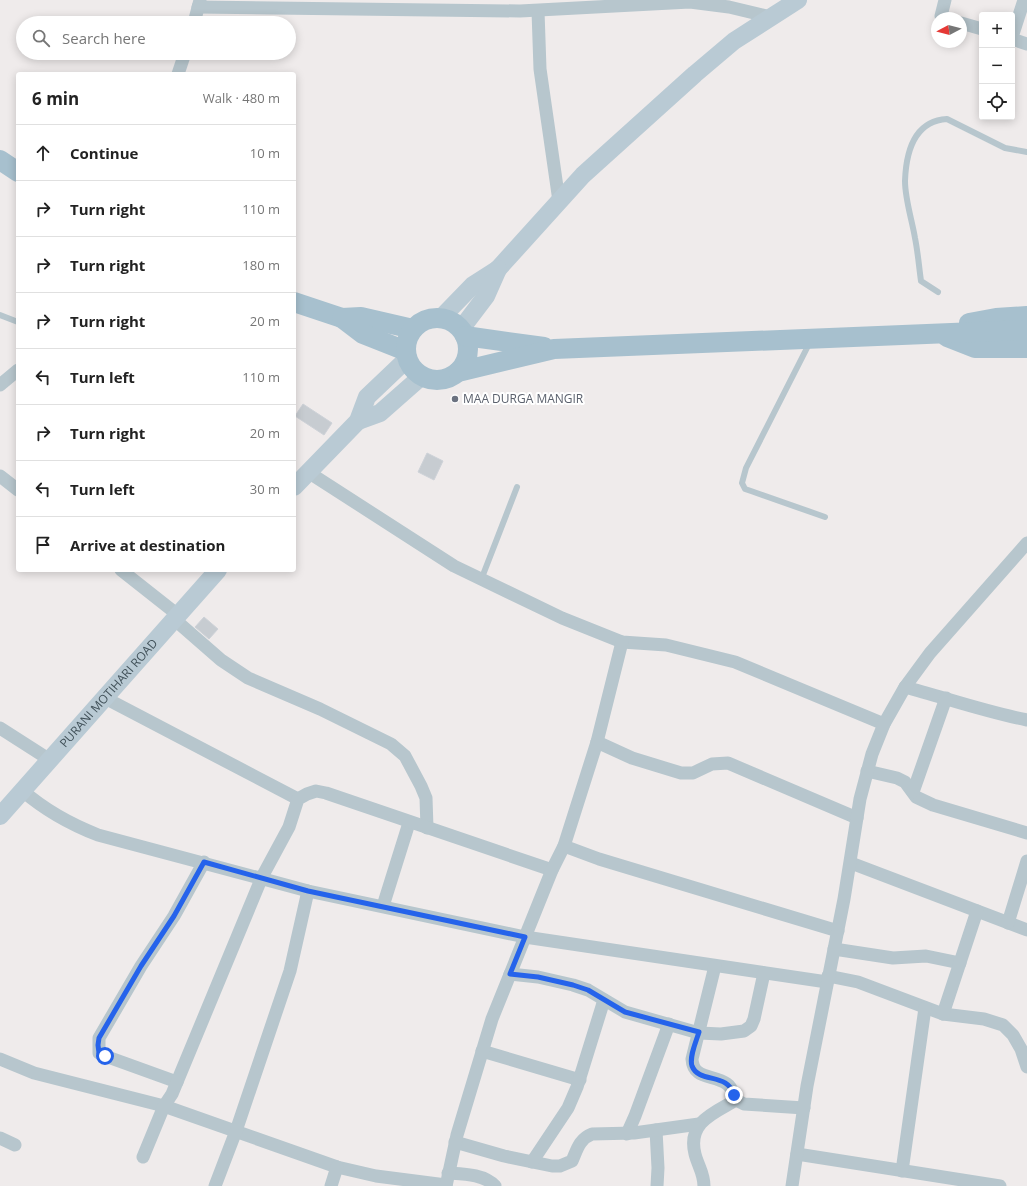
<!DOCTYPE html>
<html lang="en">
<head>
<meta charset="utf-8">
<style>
	:root { --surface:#fff; --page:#f2f2f2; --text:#222; --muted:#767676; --line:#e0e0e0 }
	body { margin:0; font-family:"Open Sans",sans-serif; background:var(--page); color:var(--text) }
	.controls { position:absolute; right:12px; top:12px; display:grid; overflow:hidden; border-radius:4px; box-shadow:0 2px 10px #0003 }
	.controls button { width:36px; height:36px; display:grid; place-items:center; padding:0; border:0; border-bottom:1px solid var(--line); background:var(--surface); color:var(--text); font:20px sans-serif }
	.compass { position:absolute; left:931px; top:12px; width:36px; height:36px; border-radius:50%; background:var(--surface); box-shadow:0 2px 10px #0003; rotate:263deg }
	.stop { position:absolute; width:12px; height:12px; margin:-9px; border:3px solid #2563eb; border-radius:50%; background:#fff }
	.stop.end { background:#2563eb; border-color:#fff; box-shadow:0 1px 4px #0008 }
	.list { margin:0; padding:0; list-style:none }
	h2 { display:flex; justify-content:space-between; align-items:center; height:52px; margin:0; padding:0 16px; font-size:17px }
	h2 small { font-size:13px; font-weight:400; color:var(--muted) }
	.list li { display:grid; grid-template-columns:26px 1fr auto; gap:12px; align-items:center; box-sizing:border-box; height:56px; padding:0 16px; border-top:1px solid var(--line) }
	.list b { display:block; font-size:15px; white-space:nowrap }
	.list em { font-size:13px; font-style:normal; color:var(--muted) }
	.icon { flex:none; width:22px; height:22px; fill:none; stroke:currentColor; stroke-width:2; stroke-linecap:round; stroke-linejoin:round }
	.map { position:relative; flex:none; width:1027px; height:1186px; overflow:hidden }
	.search { position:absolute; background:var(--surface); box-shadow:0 2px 10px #0003; left:16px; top:16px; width:280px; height:44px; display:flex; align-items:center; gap:10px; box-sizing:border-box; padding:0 14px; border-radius:22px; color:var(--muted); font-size:15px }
	.panel { position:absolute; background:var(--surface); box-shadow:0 2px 10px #0003; left:16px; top:72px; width:280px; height:500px; border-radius:4px }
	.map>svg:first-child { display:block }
</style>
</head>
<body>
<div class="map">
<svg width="1027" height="1186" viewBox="0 0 1027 1186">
	<rect width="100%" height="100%" fill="#efebeb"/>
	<g fill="#c7ccd1" stroke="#ced2d8">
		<polygon points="303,404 332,423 324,435 295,416"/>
		<polygon points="427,453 443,461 434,480 418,472"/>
		<polygon points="204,617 218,629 209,639 195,627"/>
	</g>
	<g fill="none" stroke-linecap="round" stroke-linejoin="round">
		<g stroke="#b7c6cd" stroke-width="6">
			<path d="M938,292L921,281C919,267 918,253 915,238C912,220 905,199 905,181C906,153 914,121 947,119L1005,148L1027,152"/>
			<polyline points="0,315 18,322"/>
			<polyline points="810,342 746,468 742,483 745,489 751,491 825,517"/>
			<polyline points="481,580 517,487"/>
		</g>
		<g stroke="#b7c6cd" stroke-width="13">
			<polyline points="945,0 941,16 947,18"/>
			<polyline points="198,7 520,11 690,2 729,7 771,17"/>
			<polyline points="538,11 540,69 559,201"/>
			<polyline points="194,23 200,0"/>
			<polyline points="961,23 982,29"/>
			<polyline points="1012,37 1024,0"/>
			<polyline points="1012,39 1027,44"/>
			<polyline points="178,74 185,53"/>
			<polyline points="0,385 18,370"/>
			<polyline points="308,472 454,566 562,618 622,642 666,645 735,662 884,724"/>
			<polyline points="0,476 18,490"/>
			<polyline points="121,570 178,615"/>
			<polyline points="174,619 221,660 248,678 320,709 391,744 405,756 421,786 426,798 427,828"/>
			<path d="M905,687C946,698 986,712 1027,720"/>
			<polyline points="105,698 298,799"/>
			<polyline points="0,728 50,760"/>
			<polyline points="597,742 632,758 681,773 693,773 712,764 728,763 857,818"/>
			<polyline points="867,771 897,778 905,782 916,797 933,805 1027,833"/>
			<path d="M23,791C46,811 70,824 98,835L308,891L525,937L827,982"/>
			<polyline points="913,792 946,698"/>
			<polyline points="564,846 599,859 838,931"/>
			<polyline points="851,863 1027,930"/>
			<polyline points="383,906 409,823"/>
			<polyline points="1008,923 1027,861"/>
			<polyline points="834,949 893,958 926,956 960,963"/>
			<path d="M715,966L692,1059C693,1080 714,1074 727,1084C733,1088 733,1095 736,1100L744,1104L804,1108"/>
			<polyline points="510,974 538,977 573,985 588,990 625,1012 699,1033 721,1034 744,1031 751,1026 754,1019 764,973"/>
			<polyline points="828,976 858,982 943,1014 984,1019 1003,1025 1013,1035 1021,1049 1027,1067"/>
			<polyline points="943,1014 977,911"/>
			<polyline points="482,1051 580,1080"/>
			<polyline points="0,1059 34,1073 164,1106 337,1167 376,1176 446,1185"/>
			<polyline points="177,1082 105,1056 99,1053 99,1038 141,966 174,916 204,862"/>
			<polyline points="656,1130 658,1168 657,1186"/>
			<polyline points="627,1134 635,1116 669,1024"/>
			<polyline points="0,1138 15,1145"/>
			<path d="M455,1142L504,1156L552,1166H560L572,1161C577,1150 579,1139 592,1134L634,1133L699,1124"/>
			<polyline points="797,1154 1000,1186"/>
			<polyline points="143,1157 164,1106 172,1094 262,877 289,827 298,799 307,794 316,791 326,793 552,870"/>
			<polyline points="532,1162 568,1108 577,1087 604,1000"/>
			<polyline points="902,1171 925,1008"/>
			<path d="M448,1173C464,1174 484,1174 495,1186"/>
			<polyline points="215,1186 236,1131 290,971 308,891"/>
			<polyline points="331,1186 337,1167"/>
			<polyline points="446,1186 457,1135 492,1019 552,870 564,846 597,742 622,642"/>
			<path d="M704,1186C704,1173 698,1166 695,1154C687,1122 714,1113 736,1100"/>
			<polyline points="792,1186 807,1086 844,899 860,799 872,754 884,724 905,687 930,653 1027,543"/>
		</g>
		<g stroke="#b9cad4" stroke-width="18">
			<polyline points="441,318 473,285 498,269 583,175 695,74 734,41 798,0"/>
			<polyline points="461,329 486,296 498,269"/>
			<polyline points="358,421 380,413 422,376"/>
			<polyline points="294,487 358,421 367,397 408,358"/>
			<path id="s1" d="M0,816L218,570"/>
		</g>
		<g stroke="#a7c0ce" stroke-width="20">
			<polyline points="0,160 18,172"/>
			<polyline points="294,302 342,318 361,317 413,329"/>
			<polyline points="342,318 363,334 406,351"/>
			<circle cx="437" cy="349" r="31"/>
			<polyline points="969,323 996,318 1027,316"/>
			<polyline points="465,336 544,347"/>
			<polyline points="947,337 975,348 1027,348"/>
			<polyline points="458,372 554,349 1027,330"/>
		</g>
	</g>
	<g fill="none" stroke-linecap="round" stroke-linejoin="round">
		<path stroke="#2563eb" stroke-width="5" d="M105,1056L99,1053L98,1045L99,1038L141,966L174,916L204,862L308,891L525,937L510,974L538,977L573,985L588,990L625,1012L699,1032C696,1042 689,1057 692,1066C699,1084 728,1072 734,1095"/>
	</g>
	<circle fill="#6b7280" stroke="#fff" stroke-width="1.5" cx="455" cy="399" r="4"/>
	<g text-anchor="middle" stroke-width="4" stroke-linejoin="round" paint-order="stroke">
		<g font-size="12" fill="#5b616d" stroke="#fff" text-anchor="start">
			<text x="463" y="403">MAA DURGA MANGIR</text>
		</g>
		<g font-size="12" fill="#42525a" stroke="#fff">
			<text dy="4" stroke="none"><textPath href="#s1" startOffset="164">PURANI MOTIHARI ROAD</textPath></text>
		</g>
	</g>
</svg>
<div class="controls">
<button>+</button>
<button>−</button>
<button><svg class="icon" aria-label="locate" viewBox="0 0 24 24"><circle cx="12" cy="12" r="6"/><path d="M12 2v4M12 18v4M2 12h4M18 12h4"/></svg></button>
</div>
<svg class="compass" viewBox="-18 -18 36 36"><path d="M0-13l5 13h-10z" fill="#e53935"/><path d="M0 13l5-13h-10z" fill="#767676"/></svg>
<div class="stop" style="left:105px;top:1056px"></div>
<div class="stop end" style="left:734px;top:1095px"></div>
<div class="search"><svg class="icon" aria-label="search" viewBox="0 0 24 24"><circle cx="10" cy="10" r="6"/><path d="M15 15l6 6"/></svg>Search here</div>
<section class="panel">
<h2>6 min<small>Walk · 480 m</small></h2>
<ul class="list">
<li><svg class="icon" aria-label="ahead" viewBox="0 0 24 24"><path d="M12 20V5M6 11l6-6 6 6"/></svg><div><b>Continue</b></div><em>10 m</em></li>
<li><svg class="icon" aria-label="right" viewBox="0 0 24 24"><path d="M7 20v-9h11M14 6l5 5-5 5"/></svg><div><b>Turn right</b></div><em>110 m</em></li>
<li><svg class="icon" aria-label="right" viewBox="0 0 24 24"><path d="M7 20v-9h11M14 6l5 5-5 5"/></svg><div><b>Turn right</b></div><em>180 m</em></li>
<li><svg class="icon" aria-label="right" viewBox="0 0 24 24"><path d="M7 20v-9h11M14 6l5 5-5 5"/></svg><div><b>Turn right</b></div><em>20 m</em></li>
<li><svg class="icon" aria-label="left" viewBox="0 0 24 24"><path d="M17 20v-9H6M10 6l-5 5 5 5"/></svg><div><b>Turn left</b></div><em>110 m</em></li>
<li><svg class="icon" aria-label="right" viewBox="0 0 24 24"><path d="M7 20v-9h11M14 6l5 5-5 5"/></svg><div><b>Turn right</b></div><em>20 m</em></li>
<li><svg class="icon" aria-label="left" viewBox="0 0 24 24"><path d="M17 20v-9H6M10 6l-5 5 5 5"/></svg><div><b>Turn left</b></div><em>30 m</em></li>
<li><svg class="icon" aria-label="arrive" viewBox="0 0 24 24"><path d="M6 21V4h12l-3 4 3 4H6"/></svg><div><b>Arrive at destination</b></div></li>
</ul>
</section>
</div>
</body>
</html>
